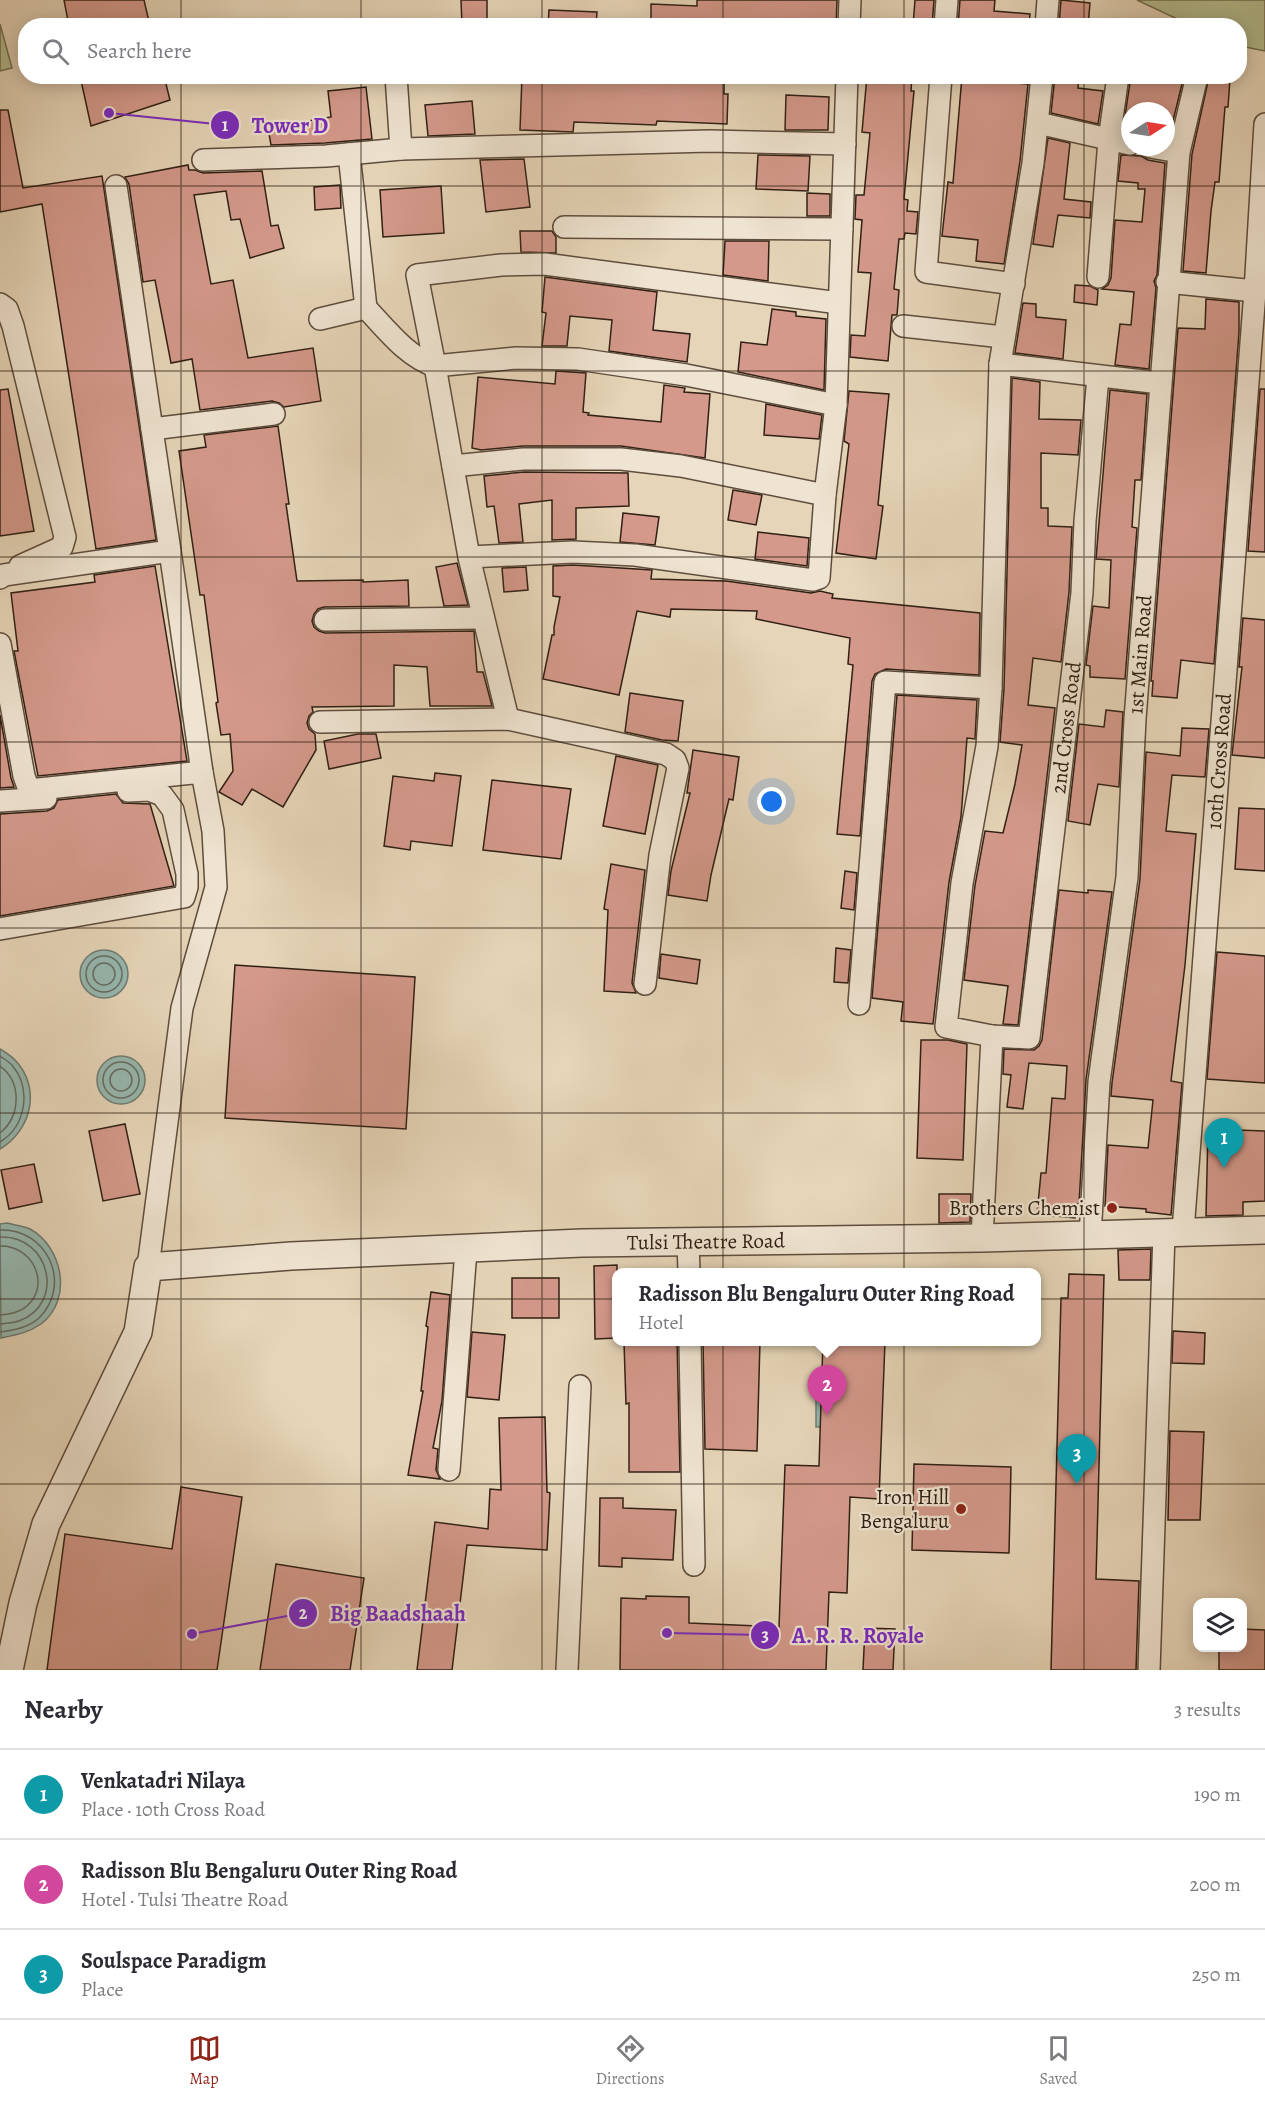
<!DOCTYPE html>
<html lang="en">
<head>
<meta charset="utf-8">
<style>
	:root { --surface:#fff; --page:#f7f7f7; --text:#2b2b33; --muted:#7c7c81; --line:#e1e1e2; --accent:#8f2418 }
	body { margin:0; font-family:Alegreya,serif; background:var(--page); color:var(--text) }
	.controls { position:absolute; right:18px; bottom:18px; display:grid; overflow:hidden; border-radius:12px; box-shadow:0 3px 15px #0003 }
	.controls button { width:54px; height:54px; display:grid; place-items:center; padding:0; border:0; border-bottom:2px solid var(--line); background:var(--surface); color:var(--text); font:30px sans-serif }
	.compass { position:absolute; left:1121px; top:102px; width:54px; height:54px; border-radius:50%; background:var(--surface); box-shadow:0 3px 15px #0003; rotate:78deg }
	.you { position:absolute; left:772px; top:802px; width:21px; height:21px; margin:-15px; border:4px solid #fff; border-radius:50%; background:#1a73e8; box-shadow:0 0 0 9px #1a73e833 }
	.badge { display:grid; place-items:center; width:39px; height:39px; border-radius:50%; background:var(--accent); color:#fff; font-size:20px; font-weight:700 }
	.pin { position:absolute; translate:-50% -50px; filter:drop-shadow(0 2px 3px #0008) }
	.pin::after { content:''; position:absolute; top:32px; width:21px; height:18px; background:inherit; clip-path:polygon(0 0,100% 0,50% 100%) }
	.popup { position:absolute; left:612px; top:1268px; width:429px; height:78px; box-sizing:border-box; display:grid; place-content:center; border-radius:12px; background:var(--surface); filter:drop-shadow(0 2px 4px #0005); font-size:20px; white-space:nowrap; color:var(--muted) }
	.popup b { font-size:22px; color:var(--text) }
	.popup::after { content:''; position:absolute; left:50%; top:100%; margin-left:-12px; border:12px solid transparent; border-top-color:var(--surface) }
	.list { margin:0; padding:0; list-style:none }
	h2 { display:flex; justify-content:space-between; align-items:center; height:78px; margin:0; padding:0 24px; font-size:26px }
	h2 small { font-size:20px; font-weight:400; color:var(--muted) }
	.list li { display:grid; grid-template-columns:39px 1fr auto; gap:18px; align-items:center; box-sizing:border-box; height:90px; padding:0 24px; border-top:2px solid var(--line) }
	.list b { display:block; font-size:22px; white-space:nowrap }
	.list p { margin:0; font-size:20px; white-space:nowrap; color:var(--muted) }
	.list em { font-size:20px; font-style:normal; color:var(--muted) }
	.icon { flex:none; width:33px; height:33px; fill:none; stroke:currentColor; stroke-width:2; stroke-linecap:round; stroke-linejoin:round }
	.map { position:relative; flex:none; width:1265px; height:1670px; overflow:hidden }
	.search { position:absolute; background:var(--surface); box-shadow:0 3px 15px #0003; left:18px; right:18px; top:18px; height:66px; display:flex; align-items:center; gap:15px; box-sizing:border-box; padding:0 21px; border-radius:24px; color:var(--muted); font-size:22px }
	.sheet { height:348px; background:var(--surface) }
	nav { display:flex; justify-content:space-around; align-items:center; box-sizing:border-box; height:84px; border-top:2px solid var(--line); background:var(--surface); font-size:16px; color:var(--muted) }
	nav a { display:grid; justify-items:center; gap:3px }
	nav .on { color:var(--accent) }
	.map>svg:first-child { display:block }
</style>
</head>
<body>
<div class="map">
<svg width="1265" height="1670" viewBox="0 0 1265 1670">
	<rect width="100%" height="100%" fill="#e6d5b8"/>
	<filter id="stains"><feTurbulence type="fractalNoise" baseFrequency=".00333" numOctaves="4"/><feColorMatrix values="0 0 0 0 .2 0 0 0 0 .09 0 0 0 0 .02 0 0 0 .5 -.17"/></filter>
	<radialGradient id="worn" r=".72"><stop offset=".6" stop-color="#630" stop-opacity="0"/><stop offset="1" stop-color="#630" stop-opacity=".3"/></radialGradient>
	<g fill="#b4bd90" stroke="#726e52" stroke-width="1.5">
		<polygon points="1137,0 1265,0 1265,51 1240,46 1240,26 1190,25"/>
		<polygon points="0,24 12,68 0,71"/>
	</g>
	<g fill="#96b8b0" stroke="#6d7b72" stroke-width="1.5">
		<circle cx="104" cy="974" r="24"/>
		<path d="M0,1049C5,1052 11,1056 15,1060C42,1088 31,1131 0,1149Z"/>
		<circle cx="121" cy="1080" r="24"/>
		<path d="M7,1223C14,1225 23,1226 30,1229C63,1247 73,1300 41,1324C28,1333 16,1335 1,1338L0,1224Z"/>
		<rect x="816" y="1378" width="25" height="49"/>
	</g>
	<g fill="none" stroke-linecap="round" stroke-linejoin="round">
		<g stroke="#636c62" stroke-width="1.5">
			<circle cx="104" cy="974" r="18"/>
			<circle cx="104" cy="974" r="11"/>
			<path d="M0,1056C4,1059 9,1062 12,1065C32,1089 26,1126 0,1142"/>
			<circle cx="121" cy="1080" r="18"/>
			<path d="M0,1066C22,1082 21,1116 0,1133"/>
			<circle cx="121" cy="1080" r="11"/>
			<path d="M0,1230C47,1228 73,1284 39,1318C28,1328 14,1330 0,1332"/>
			<path d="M0,1237C50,1235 66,1304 19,1321C13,1323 6,1323 0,1324"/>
			<path d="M0,1246C31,1245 52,1283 27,1306C19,1313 9,1314 0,1315"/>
		</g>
	</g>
	<g fill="#d4998b" stroke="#302014" stroke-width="1.5">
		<polygon points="64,0 144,0 150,26 69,26"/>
		<polygon points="461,0 487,0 487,26 462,26"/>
		<polygon points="697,0 837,0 836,26 651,26 651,4 697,6"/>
		<polygon points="915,0 934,0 932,26 913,26"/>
		<polygon points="960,0 995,0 994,11 1030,14 1029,26 958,26"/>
		<polygon points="1061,0 1090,3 1088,26 1059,26"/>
		<polygon points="549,10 597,12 596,26 548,26"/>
		<polygon points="80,76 164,76 170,100 91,126"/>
		<polygon points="522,76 724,76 724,94 728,94 727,124 657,121 656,125 574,122 573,132 520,130"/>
		<polygon points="867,76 912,76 911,91 914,91 904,199 908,200 907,211 918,212 916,234 905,233 904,239 899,239 894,289 899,290 897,315 892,315 888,361 850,357 851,335 865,336 871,273 858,272 862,220 855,219 856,195 864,195 870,133 862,132"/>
		<polygon points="962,76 995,76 995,81 1028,84 1020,161 1004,264 976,261 978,240 942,236 948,182 953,183"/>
		<polygon points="1055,76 1079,76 1078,88 1103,91 1098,124 1051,113"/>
		<polygon points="1131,76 1184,76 1169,137 1166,137 1166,111 1130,111 1130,131 1123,129"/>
		<polygon points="1209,77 1230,79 1228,107 1225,107 1219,182 1215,182 1211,211 1206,273 1183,271 1192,154"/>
		<polygon points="366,87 372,139 325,143 271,145 268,128 331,117 328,91"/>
		<polygon points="786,95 829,97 828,130 785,130"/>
		<polygon points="472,101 475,134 428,136 425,105"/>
		<polygon points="0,110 8,110 23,188 102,176 156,540 96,549 42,204 0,212"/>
		<polygon points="1048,138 1070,143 1064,199 1091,202 1090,218 1058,215 1053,247 1033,244"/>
		<polygon points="758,155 810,156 808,191 756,189"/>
		<polygon points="1121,155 1141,156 1148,160 1165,163 1157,275 1154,281 1156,288 1149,369 1115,365 1120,324 1131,325 1134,292 1102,289 1108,285 1111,278 1115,220 1142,222 1145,189 1138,189 1138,183 1118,181"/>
		<polygon points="524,159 530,207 486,212 480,160"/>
		<polygon points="188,165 189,170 195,170 203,173 262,171 271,226 278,225 284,248 250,258 240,219 231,220 226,191 194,195 211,284 233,280 248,358 313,348 321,401 284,407 279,403 272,401 200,410 192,359 171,363 155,280 143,282 129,184 125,177"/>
		<polygon points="340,185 341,208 315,210 314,187"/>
		<polygon points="441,186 444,233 383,237 380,190"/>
		<polygon points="807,193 830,194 830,216 807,216"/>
		<polygon points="520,231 552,231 556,237 556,253 521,252"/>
		<polygon points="725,241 769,241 768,281 723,275"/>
		<polygon points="545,277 657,292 653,330 690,334 687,362 609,351 612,320 570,316 567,346 542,346 546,313 542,312"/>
		<polygon points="1075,285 1090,286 1098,290 1097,305 1074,302"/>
		<polygon points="1206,299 1239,302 1239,332 1214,664 1181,660 1177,698 1152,696 1153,681 1151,681 1178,328 1205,329"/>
		<polygon points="1023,303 1036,304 1036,317 1066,320 1063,359 1015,353"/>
		<polygon points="772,309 796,312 796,316 826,319 824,390 738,372 741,342 767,345"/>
		<polygon points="556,371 586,373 583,412 589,413 588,415 661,422 664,385 685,388 684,392 710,394 705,458 621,446 523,446 481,450 472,448 478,377 555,384"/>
		<polygon points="1012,378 1040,382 1039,419 1081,420 1078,455 1041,453 1041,508 1048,508 1048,526 1072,527 1069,592 1061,662 1033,658 1028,705 1055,708 1018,1025 1003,1024 1008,986 964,980 975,885 985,831 1003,833 1015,784 1022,745 1000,742 1004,689"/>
		<polygon points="8,389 34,531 0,536 0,390"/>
		<polygon points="1260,389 1265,389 1265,552 1248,551"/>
		<polygon points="1110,390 1147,394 1141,480 1135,480 1132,527 1137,528 1125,679 1090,677 1090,666 1086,665 1093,606 1109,608 1111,560 1096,559"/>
		<polygon points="849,391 889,394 878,505 883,506 876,559 836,553 849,444 844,441"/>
		<polygon points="766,404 822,415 819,439 764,435"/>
		<polygon points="278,426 289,504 286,504 297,581 363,580 363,582 408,580 409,606 324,607 318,609 314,614 312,621 314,627 319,631 325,633 474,631 477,672 483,672 492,706 430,706 427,667 394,665 394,706 312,707 313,712 309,716 307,723 309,729 315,734 316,750 283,807 252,789 242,805 219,792 233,771 230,734 221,735 216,703 218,702 204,595 200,595 179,451 206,447 204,435"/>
		<polygon points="524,472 628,473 629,506 576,508 576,539 552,540 552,500 519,504 523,542 499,543 494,506 487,507 484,476"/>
		<polygon points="733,490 762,495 756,525 728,520"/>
		<polygon points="623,513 659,517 655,545 620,542"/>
		<polygon points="758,532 809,538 807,566 755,559"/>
		<polygon points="457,563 468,605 444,606 436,567"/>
		<polygon points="573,565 652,570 651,579 726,581 811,593 820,591 833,594 832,598 980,613 979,675 886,669 875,674 872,681 860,836 837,834 853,665 848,664 850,638 756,619 757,611 671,609 670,617 637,611 619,695 543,679 552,635 554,635 554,627 560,597 553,596 553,566"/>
		<polygon points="155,566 187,761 38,776 14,651 18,651 11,593 95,582 94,575"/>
		<polygon points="526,567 528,590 504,592 502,568"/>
		<polygon points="1243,618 1265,620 1265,758 1232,755 1242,667 1239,667"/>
		<polygon points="630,693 683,701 678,741 662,740 625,732"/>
		<polygon points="897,695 977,700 975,739 967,738 961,817 949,882 933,1024 901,1021 903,1002 872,998"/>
		<polygon points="1106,710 1123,712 1119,787 1098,784 1090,825 1068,821 1079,724 1104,727"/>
		<polygon points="0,715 11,778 14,787 0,788"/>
		<polygon points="1182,728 1209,729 1205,777 1172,775 1166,831 1196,834 1185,965 1171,1081 1182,1083 1171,1215 1146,1212 1146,1209 1105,1206 1108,1145 1148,1148 1153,1100 1111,1096 1112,1083 1140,879 1146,752 1180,756"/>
		<polygon points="358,734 376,734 381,758 329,769 324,741"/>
		<polygon points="693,750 739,757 733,800 729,799 711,875 707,901 668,895 671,871 690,793 687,793"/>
		<polygon points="616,756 658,765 645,834 603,826"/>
		<polygon points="435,773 461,776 452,846 411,841 410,850 384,846 393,776 434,781"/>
		<polygon points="492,780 571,789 561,859 483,850"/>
		<polygon points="116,794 123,803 150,804 174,886 0,916 0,814 47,811 54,808 58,800"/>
		<polygon points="1239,808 1265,809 1265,871 1235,869"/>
		<polygon points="611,864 645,870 632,983 636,993 604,991 608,910 604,909"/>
		<polygon points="845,871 857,873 854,910 841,908"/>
		<polygon points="1059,890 1088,893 1088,890 1112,892 1086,1080 1079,1204 1077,1204 1075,1218 1037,1214 1041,1173 1046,1173 1052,1098 1065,1099 1067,1066 1029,1063 1023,1109 1007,1107 1011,1075 1003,1074 1004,1049 1034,1050 1039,1046 1042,1040"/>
		<polygon points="836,948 851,950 848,983 834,982"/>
		<polygon points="1217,952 1265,956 1265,1083 1207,1079"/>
		<polygon points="661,954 700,960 697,984 659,978"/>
		<polygon points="235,965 415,977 406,1129 225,1118"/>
		<polygon points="921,1040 948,1040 967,1044 963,1160 917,1158"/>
		<polygon points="125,1124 140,1194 103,1201 89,1131"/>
		<polygon points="1208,1129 1265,1131 1265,1201 1243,1202 1243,1215 1206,1216"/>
		<polygon points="34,1164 42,1202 9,1209 1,1170"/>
		<polygon points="939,1194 971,1194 970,1222 939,1223"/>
		<polygon points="1151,1249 1150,1280 1119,1280 1118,1250"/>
		<polygon points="617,1265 617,1338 595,1339 594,1266"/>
		<polygon points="1069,1274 1104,1275 1096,1579 1139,1581 1136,1670 1051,1670 1061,1298 1068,1298"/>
		<rect x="512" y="1278" width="47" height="40"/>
		<polygon points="431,1292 450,1295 442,1401 433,1448 438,1449 436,1470 440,1479 408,1475 423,1391 421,1391 428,1327 426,1326"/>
		<polygon points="1173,1331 1205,1333 1204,1364 1172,1363"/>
		<polygon points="472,1332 505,1335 499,1400 467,1397"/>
		<polygon points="637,1341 677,1341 680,1472 629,1472 629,1403 626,1404 624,1342"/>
		<polygon points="703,1341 760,1341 757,1451 705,1449"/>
		<polygon points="823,1341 885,1341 879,1499 850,1497 847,1593 829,1592 826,1670 620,1670 621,1598 646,1599 646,1596 689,1597 689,1623 779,1627 785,1465 819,1466"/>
		<polygon points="545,1417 547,1492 550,1493 547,1550 467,1545 452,1670 417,1670 435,1522 488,1529 490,1489 501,1490 499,1418"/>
		<polygon points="1170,1431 1204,1432 1200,1520 1168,1520"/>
		<polygon points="914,1464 1011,1467 1009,1553 912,1550"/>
		<polygon points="181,1487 242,1497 217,1670 47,1670 65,1534 172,1549"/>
		<polygon points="600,1498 623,1498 623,1508 676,1510 673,1560 622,1558 622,1567 599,1566"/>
		<polygon points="276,1564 364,1578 350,1670 260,1670"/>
		<polygon points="865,1628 895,1629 893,1670 863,1670"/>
		<polygon points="1242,1629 1265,1630 1265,1670 1219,1670 1219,1647 1242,1647"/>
	</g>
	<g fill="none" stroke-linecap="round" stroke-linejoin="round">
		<defs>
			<g id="minor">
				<polyline points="849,26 850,0"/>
				<polyline points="945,26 947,0"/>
				<polyline points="1046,26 1048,0"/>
				<polyline points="396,76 401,149"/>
				<polyline points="941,76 926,272 1014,284"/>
				<path id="s1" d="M1042,76L1033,163L1000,364L991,688L987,746L962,883L946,1027L992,1036L1029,1038L1082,593L1085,521L1098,377"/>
				<polyline points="1038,123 1130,144"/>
				<polyline points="1150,147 1179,152"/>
				<polyline points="349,154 366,308"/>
				<polyline points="203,160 326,156 401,149 710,141 845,144"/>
				<polyline points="564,227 842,229"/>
				<polyline points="1098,277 1109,140 1118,76"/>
				<polyline points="1167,282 1255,291 1265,124"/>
				<polyline points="0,304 7,309 13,326 65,537 62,547 20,566"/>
				<path d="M320,319L366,308C386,329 407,357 435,366L516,358L578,359L686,375L836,405"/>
				<polyline points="903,326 1003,337"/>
				<polyline points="1000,364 1160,383"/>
				<polyline points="152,429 274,414"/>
				<polyline points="453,466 523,459 621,459 681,466 825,495"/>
				<polyline points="170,551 202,772"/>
				<polyline points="469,557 573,552 635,555 813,580 819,578 825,495 836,405 847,76"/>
				<polyline points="0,578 4,575 170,551 116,186"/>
				<polyline points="325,620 482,618"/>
				<polyline points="0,644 24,776 29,790 202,772 213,831 216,887 182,1008 148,1267"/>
				<polyline points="508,719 469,557 435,366 417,275 501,265 545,264 839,303"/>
				<polyline points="320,722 508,719 666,754 675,760 678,768 660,855 645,984"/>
				<polyline points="0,801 46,798"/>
				<polyline points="0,929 184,897 187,887 187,874 173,810 162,795 149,790 128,791"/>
				<polyline points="859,1004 885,682 991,688"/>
				<path id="s2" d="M1183,1231L1255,291"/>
				<path id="s3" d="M1090,1236L1099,1082L1127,877L1135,719L1179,152L1197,76"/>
				<polyline points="982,1238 992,1036"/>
				<polyline points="688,1241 689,1272"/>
				<polyline points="690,1342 694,1565"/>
				<polyline points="449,1470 466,1250"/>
				<polyline points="567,1670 580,1386"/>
				<polyline points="1149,1670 1164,1234"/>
			</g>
			<g id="tertiary">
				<path id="s4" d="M9,1670L23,1603L46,1524L138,1332L148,1267L291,1256L582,1243L982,1238L1265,1230"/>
			</g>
		</defs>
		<use href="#minor" stroke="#5e4d3d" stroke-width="24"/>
		<use href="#tertiary" stroke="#5e4d3d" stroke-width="30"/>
		<use href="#minor" stroke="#efe4d1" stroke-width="21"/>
		<use href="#tertiary" stroke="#efe4d1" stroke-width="27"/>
	</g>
	<path fill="none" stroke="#302014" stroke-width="1.5" stroke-opacity="0.55" d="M181,0V26M361,0V26M542,0V26M723,0V26M904,0V26M1084,0V26M181,76V1670M361,76V1670M542,76V1670M723,76V1670M904,76V1670M1084,76V1670M0,186H1265M0,371H1265M0,557H1265M0,742H1265M0,928H1265M0,1113H1265M0,1299H1265M0,1484H1265"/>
	<g fill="#8f2418" stroke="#efe4d1" stroke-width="2">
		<circle cx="1112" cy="1208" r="6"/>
		<circle cx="961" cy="1509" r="6"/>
	</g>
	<g text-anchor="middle" stroke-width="4.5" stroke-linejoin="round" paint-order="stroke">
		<g font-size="21" fill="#302014" stroke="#efe4d1">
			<text dy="7" stroke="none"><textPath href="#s3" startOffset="584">1st Main Road</textPath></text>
			<text dy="7" stroke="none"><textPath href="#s1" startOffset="1354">2nd Cross Road</textPath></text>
			<text dy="7" stroke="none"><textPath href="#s2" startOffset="471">10th Cross Road</textPath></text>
			<text dy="7" stroke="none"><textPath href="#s4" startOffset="988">Tulsi Theatre Road</textPath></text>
		</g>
		<g font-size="21" fill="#302014" stroke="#efe4d1" text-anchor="end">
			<text x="1100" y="1215">Brothers Chemist</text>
			<text x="949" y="1504">Iron Hill<tspan x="949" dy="24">Bengaluru</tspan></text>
		</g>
	</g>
	<path fill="none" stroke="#7b2cbf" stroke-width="2" d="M109 113L225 125M192 1634L303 1613M667 1633L765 1635"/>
	<g fill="#7b2cbf" stroke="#efe4d1" stroke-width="2">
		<circle cx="109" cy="113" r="6"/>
		<circle cx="192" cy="1634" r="6"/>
		<circle cx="667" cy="1633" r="6"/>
		<circle cx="225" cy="125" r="15"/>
		<circle cx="303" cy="1613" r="15"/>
		<circle cx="765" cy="1635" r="15"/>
	</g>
	<g font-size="18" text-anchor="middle" font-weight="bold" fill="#fff">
		<text x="225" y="131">1</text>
		<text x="303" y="1619">2</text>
		<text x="765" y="1641">3</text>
	</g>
	<g font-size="22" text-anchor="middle" font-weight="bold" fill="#7b2cbf" stroke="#efe4d1" stroke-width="4.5" stroke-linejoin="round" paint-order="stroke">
		<text x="290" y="133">Tower D</text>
		<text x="398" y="1621">Big Baadshaah</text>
		<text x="858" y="1643">A. R. R. Royale</text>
	</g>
	<rect width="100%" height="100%" filter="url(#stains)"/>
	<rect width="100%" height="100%" fill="url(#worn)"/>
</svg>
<div class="controls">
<button><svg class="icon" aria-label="layers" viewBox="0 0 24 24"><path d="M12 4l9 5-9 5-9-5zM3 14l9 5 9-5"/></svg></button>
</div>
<svg class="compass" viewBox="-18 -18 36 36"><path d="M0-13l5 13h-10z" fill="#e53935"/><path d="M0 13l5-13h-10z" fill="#7c7c81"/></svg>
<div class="you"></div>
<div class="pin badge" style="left:1224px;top:1168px;background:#0f9aa8">1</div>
<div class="pin badge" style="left:827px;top:1415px;background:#d1479c">2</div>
<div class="popup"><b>Radisson Blu Bengaluru Outer Ring Road</b>Hotel</div>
<div class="pin badge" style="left:1077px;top:1484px;background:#0f9aa8">3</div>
<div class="search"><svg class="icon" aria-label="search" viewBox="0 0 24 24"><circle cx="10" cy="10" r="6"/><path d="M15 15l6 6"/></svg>Search here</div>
</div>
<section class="sheet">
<h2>Nearby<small>3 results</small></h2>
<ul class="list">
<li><span class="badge" style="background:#0f9aa8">1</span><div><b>Venkatadri Nilaya</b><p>Place · 10th Cross Road</p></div><em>190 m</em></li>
<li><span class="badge" style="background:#d1479c">2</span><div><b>Radisson Blu Bengaluru Outer Ring Road</b><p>Hotel · Tulsi Theatre Road</p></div><em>200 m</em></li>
<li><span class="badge" style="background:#0f9aa8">3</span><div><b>Soulspace Paradigm</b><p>Place</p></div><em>250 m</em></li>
</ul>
</section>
<nav>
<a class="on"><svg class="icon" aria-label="map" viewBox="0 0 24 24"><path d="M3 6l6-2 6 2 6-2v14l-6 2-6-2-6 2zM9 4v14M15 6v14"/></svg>Map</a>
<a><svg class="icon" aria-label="directions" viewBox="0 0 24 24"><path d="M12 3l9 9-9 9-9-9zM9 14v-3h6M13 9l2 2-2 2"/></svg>Directions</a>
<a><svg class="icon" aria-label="saved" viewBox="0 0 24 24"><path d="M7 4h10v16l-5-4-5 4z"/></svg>Saved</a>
</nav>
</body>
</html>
